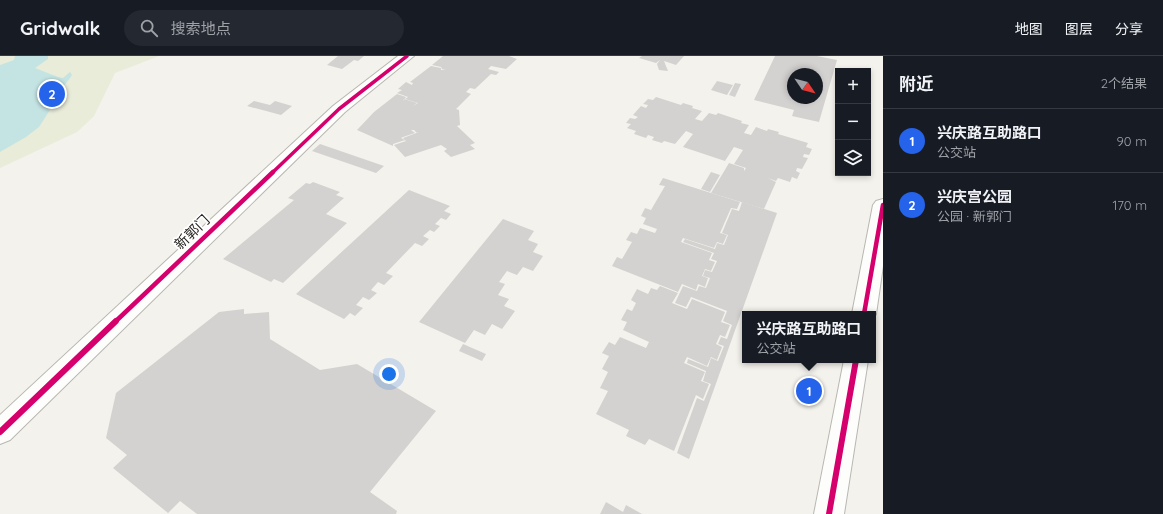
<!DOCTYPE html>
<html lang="zh">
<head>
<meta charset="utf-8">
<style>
	:root { --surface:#171b24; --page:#242831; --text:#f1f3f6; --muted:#9ea1a6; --line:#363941; --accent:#2563eb }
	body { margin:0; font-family:Quicksand,"Noto Sans SC",sans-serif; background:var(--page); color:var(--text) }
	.controls { position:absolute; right:12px; top:12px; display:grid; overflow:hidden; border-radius:0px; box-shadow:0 2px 6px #0003 }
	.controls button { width:36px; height:36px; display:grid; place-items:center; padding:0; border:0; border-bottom:1px solid var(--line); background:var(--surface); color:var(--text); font:20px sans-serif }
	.compass { position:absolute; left:787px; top:12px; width:36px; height:36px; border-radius:50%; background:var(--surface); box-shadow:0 2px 6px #0003; rotate:125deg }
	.you { position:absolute; left:389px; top:318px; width:14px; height:14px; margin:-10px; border:3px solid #fff; border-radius:50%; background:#1a73e8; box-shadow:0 0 0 6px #1a73e833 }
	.badge { display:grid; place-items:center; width:26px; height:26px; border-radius:50%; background:var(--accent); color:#fff; font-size:13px; font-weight:700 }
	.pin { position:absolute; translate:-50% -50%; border:2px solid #fff; box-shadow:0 1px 4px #0006 }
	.popup { position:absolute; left:742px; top:255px; width:134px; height:52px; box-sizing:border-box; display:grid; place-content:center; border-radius:0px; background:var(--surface); filter:drop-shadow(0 1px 3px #0005); font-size:13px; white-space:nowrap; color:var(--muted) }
	.popup b { font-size:15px; color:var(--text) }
	.popup::after { content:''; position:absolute; left:50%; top:100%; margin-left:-8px; border:8px solid transparent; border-top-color:var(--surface) }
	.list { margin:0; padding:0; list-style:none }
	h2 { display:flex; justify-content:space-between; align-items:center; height:52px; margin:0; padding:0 16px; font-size:17px }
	h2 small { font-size:13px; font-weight:400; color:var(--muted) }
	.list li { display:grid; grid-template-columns:26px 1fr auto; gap:12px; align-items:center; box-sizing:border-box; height:64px; padding:0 16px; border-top:1px solid var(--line) }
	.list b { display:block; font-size:15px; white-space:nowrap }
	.list p { margin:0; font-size:13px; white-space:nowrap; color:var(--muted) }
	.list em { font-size:13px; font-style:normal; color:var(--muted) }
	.icon { flex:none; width:22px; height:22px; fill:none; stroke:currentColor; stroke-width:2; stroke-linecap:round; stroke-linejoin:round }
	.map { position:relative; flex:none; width:883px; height:458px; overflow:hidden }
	header { display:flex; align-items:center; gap:24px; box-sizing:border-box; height:56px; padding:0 20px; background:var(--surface); border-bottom:1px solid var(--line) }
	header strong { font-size:19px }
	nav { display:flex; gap:22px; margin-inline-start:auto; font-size:14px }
	.search { width:280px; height:36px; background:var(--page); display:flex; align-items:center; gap:10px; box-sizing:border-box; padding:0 14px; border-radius:22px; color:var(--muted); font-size:15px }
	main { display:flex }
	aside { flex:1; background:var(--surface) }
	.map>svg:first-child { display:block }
</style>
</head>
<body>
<header>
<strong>Gridwalk</strong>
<div class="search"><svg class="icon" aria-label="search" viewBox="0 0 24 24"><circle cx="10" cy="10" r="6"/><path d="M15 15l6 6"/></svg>搜索地点</div>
<nav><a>地图</a><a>图层</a><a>分享</a></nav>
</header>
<main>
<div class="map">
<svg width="883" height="458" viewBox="0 0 883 458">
	<rect width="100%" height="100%" fill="#f4f2ec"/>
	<polygon fill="#e9ecd9" points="0,0 159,0 115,17 94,60 77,76 0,112"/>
	<path fill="#c4e4e3" d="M15,0H48V3L35,12L58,21L63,22L70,16L72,19C65,31 53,39 43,50L50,54L39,71L26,81L0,96V9L14,4Z"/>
	<g fill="#d4d2d0" fill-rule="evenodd">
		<polygon points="338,0 364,0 358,5 354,4 342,13 327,9"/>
		<polygon points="443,0 464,0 460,3 464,0 509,0 517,3 506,13 491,10 488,13 499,16 496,19 491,18 475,33 470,32 466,36 471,38 456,53 459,54 460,69 457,70 475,87 470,89 475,93 451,101 444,95 447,93 441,89 405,101 394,89 406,85 408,87 403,82 419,76 417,77 414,74 411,74 415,77 403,81 401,82 405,84 393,88 393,90 357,74 374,56 397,38 406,41 403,45 404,43 417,47 413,50 418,47 405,43 408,41 397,37 402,34 398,33 406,26 412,29 413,27 410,26 431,10 441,12 441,14 446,13 442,13 441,11 432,9"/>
		<polygon points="642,0 684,0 676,9 664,5 668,15 659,14 657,8 660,4 656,7 639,2"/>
		<path d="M775,0H817L837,4L819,66L792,60L794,54L754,44ZM793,18H817V42H793Z"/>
		<polygon points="717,25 733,29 727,39 711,34"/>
		<polygon points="735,27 741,28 735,41 729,39"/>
		<polygon points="656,41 681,49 683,47 693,50 692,52 702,55 695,63 702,65 709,57 716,59 718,57 742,65 741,67 749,69 744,77 751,79 756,71 767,75 768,73 779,76 778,78 808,87 806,91 812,93 809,99 804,98 803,101 808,102 802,113 797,112 796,115 800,117 797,123 792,121 790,126 778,122 776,125 768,122 776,126 764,153 711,137 729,107 744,112 744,115 746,112 734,108 743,94 734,91 725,105 683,91 693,78 686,75 675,88 664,85 662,87 652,84 654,81 648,79 646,82 634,78 636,75 627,72 631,68 626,67 630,62 635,63 638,61 633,59 641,50 646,52 648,49 643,48 648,43 653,44"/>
		<polygon points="254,45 270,49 275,45 292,50 281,59 247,50"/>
		<polygon points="320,88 384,110 376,117 312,95"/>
		<polygon points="711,116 720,119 710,136 701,133"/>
		<polygon points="663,122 740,146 737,153 731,152 720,177 727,179 723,188 717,186 714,192 683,182 681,186 712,197 709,204 715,206 711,215 705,213 702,220 708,222 705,231 698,228 696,234 682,228 678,236 612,210 617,201 622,203 632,186 626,184 631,176 637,178 640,172 655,177 657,173 643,168 646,162 641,160 645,152 651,154 665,130 659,129"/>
		<polygon points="313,126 340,136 336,139 344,142 326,158 347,167 283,227 274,223 271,226 223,203 294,144 288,142 306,127 310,128"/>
		<polygon points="409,134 450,150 444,155 451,158 446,164 441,162 435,168 440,170 434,176 430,174 423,180 429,183 422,190 415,187 386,217 393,220 384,229 378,226 371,234 377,237 369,244 363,241 356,249 363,252 355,260 350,257 344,263 296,238"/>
		<polygon points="742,146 777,157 689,403 677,397 697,342 704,345 711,328 703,325 706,315 687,307 688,303 708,311 711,302 718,305 724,290 718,288 721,281 727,283 732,269 723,265 727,255 691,241 686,251 675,247 683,230 697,235 699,230 706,232 710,222 703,220 705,214 712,216 717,205 711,203 714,197 683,186 685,183 715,193 717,187 724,189 728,179 722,177 732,153 739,155"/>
		<polygon points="503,163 534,175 528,184 538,188 533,196 543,200 533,215 523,211 517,219 507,215 499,226 505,228 498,239 509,243 504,250 515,255 502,273 492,268 485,279 474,274 465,287 419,266"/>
		<polygon points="660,230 678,237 672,247 687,253 692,243 725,256 721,266 730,269 725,281 720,279 716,288 722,291 717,304 711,301 707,310 687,301 684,307 705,316 701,325 709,328 703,343 696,339 674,395 649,383 645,389 626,380 629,374 596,358 608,335 600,332 608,316 602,313 609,300 602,297 609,286 615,289 620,281 646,292 649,286 623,274 627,266 621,264 627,253 632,255 636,247 631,244 637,233 648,238 651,232 657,234"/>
		<polygon points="244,253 244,258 269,256 270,283 320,314 357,308 436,355 370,436 397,455 396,458 197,458 180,445 168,457 113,412 127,399 106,382 116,337 219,256"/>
		<polygon points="463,288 486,298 482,305 459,295"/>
		<polygon points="606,446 623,456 626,449 642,458 600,458"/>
	</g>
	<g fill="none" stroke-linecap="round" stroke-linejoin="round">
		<defs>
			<polygon id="street" points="398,0 414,0 345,56 10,384 0,388 0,359 333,50"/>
			<g id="secondary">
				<polygon points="883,143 883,210 876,258 873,263 873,258 852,258 873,149 876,145"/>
				<polygon points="844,304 868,304 844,458 814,458"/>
			</g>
		</defs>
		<use href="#street" stroke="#b8b7b2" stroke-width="2"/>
		<use href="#secondary" stroke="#b8b7b2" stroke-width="2"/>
		<use href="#street" fill="#fdfdfc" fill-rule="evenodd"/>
		<use href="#secondary" fill="#fdfdfc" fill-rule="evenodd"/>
		<defs>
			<polyline id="cycleway-far2" points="272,117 339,53 407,0"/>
			<g id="cycleway-far1">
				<polyline points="864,258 883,149"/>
				<polyline points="115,266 273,116"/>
			</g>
			<g id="cycleway">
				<polyline points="0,376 116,265"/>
				<polyline points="829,458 856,304"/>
			</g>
		</defs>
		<use href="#cycleway-far2" stroke="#fff" stroke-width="5.5"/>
		<use href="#cycleway-far1" stroke="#fff" stroke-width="7"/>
		<use href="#cycleway" stroke="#fff" stroke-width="8"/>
		<use href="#cycleway-far2" stroke="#d6006c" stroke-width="3.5"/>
		<use href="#cycleway-far1" stroke="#d6006c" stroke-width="4.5"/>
		<use href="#cycleway" stroke="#d6006c" stroke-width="6"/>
	</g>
	<g text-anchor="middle" stroke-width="3.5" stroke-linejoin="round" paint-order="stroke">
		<g font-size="14" fill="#23211d" stroke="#fff">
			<text transform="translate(192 176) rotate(-44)" y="5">新郭门</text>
		</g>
	</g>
</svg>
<div class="controls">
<button>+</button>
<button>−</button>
<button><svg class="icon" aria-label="layers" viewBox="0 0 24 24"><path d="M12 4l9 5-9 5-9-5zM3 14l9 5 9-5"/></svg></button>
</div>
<svg class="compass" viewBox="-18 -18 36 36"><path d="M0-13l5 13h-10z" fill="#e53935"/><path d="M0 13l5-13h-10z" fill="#9ea1a6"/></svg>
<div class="you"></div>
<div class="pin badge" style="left:809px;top:335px">1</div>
<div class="popup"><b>兴庆路互助路口</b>公交站</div>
<div class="pin badge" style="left:52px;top:38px">2</div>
</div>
<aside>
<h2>附近<small>2个结果</small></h2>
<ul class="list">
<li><span class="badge">1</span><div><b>兴庆路互助路口</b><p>公交站</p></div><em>90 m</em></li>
<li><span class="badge">2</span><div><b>兴庆宫公园</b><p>公园 · 新郭门</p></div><em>170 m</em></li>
</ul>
</aside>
</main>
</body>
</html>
